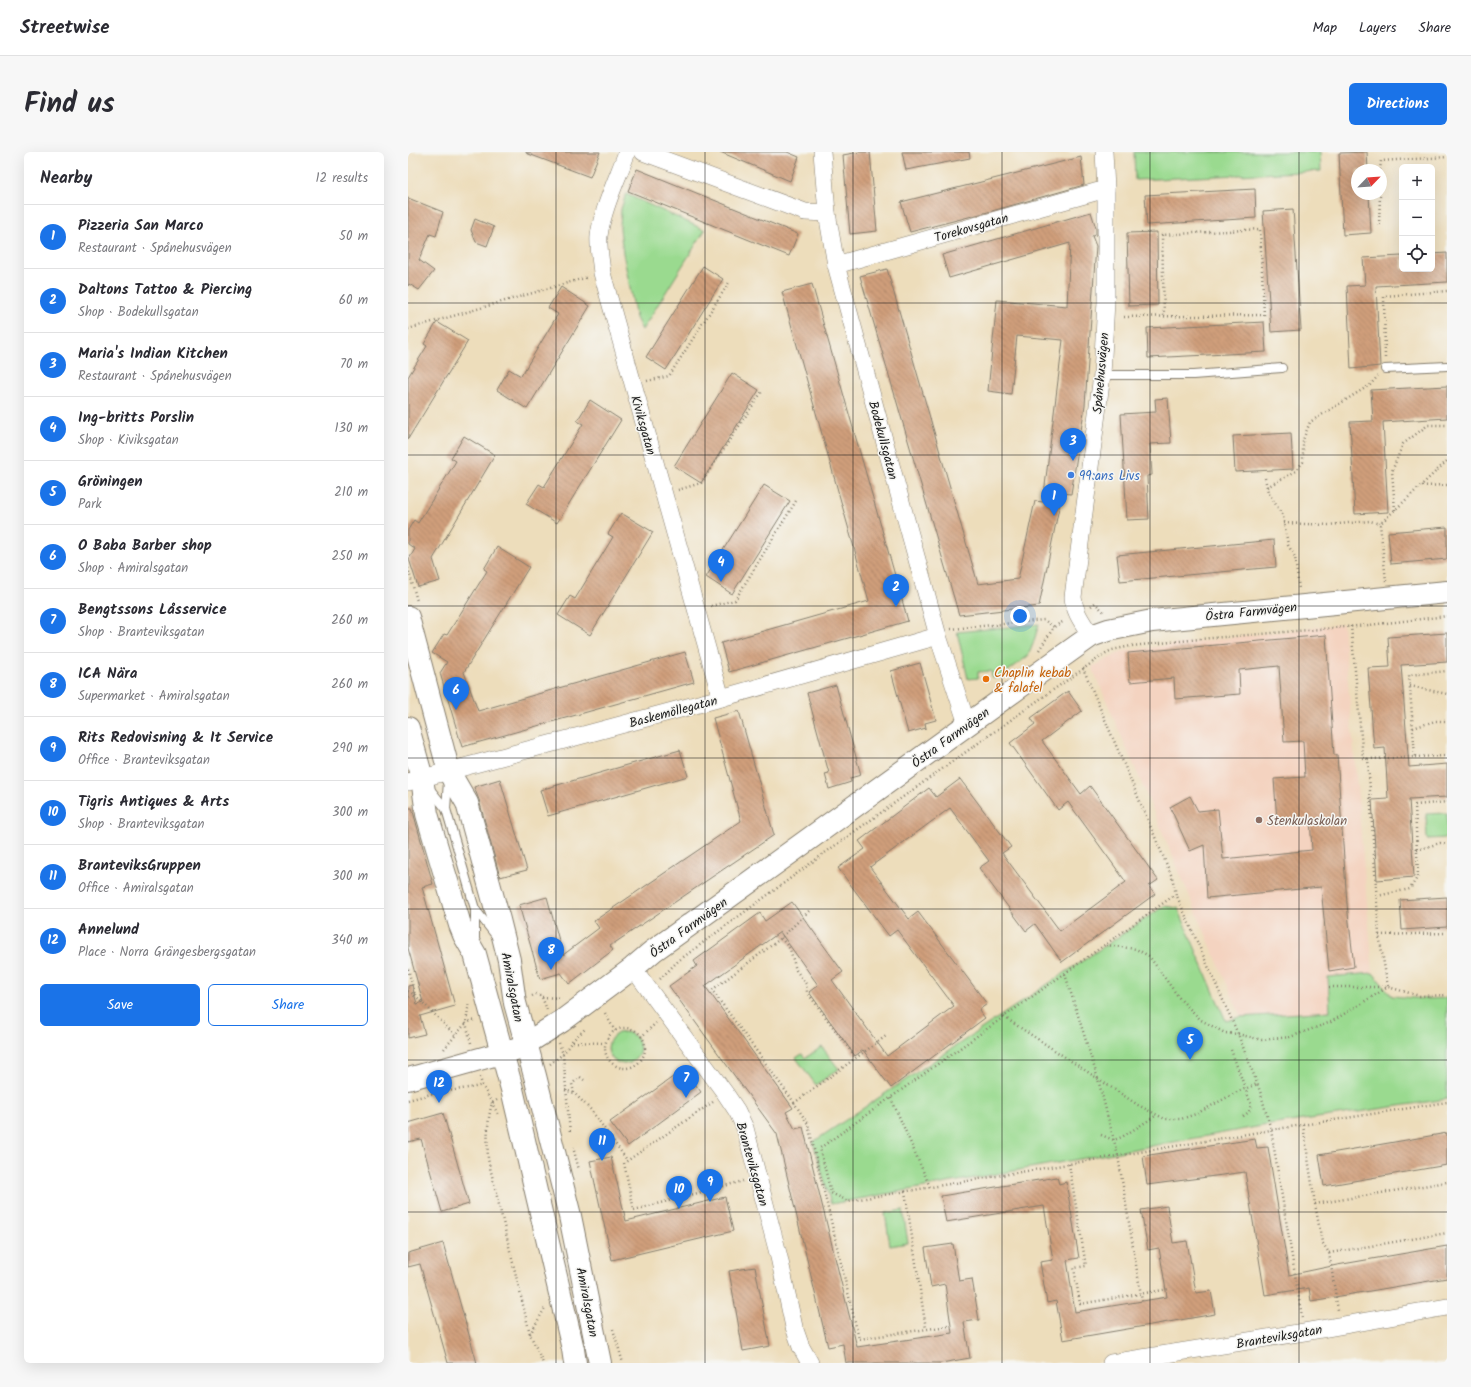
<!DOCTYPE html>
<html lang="en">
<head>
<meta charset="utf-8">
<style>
	:root { --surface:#fff; --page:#f7f7f7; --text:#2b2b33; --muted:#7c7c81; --line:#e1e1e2; --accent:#1a73e8 }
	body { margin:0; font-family:Kalam,sans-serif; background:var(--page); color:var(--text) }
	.controls { position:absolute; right:12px; top:12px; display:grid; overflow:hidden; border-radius:6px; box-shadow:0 4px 16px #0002 }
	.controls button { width:36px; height:36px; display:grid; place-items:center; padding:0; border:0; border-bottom:1px solid var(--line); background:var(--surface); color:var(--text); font:20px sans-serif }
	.compass { position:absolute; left:943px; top:12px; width:36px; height:36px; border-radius:50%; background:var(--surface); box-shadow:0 4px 16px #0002; rotate:65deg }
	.you { position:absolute; left:612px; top:464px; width:14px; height:14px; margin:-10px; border:3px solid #fff; border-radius:50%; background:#1a73e8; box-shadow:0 0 0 6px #1a73e833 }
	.badge { display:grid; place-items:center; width:26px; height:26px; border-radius:50%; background:var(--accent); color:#fff; font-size:13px; font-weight:700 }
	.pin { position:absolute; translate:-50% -33px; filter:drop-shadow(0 1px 2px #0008) }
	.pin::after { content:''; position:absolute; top:21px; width:14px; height:12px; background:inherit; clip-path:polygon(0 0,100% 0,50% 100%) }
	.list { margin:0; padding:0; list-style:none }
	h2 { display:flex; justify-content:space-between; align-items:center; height:52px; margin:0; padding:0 16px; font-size:17px }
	h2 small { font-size:13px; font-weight:400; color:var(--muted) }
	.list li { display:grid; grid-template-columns:26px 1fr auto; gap:12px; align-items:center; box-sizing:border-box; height:64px; padding:0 16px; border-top:1px solid var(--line) }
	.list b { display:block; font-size:15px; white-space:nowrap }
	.list p { margin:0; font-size:13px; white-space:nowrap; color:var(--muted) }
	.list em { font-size:13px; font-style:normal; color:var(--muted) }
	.actions { display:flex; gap:8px; padding:12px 16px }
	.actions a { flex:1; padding:9px 0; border:1px solid var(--accent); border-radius:6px; text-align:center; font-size:14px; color:var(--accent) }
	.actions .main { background:var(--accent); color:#fff }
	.icon { flex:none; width:22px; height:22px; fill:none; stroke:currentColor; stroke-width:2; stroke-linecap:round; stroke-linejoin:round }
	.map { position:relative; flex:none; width:1039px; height:1211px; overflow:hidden; border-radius:6px }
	header { display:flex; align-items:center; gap:24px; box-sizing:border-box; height:56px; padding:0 20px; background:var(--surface); border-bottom:1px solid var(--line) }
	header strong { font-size:19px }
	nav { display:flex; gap:22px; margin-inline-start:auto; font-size:14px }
	.intro { display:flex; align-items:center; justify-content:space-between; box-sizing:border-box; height:96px; padding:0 24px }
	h1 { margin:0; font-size:28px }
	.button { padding:10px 18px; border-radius:6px; background:var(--accent); color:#fff; font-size:14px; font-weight:700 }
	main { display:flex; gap:24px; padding:0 24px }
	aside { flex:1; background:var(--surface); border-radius:6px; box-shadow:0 4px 16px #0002 }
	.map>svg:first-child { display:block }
</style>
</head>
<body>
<header>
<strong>Streetwise</strong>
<nav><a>Map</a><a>Layers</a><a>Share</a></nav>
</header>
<div class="intro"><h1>Find us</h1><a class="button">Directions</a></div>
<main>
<aside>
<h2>Nearby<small>12 results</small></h2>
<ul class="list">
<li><span class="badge">1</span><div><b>Pizzeria San Marco</b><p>Restaurant · Spånehusvägen</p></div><em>50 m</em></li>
<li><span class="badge">2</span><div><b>Daltons Tattoo &amp; Piercing</b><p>Shop · Bodekullsgatan</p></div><em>60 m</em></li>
<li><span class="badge">3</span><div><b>Maria's Indian Kitchen</b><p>Restaurant · Spånehusvägen</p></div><em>70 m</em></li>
<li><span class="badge">4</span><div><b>Ing-britts Porslin</b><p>Shop · Kiviksgatan</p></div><em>130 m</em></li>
<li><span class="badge">5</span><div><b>Gröningen</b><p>Park</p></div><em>210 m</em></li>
<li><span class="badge">6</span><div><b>O Baba Barber shop</b><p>Shop · Amiralsgatan</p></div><em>250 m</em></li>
<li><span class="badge">7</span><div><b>Bengtssons Låsservice</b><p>Shop · Branteviksgatan</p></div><em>260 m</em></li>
<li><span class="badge">8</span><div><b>ICA Nära</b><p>Supermarket · Amiralsgatan</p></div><em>260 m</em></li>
<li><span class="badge">9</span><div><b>Rits Redovisning &amp; It Service</b><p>Office · Branteviksgatan</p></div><em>290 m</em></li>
<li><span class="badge">10</span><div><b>Tigris Antiques &amp; Arts</b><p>Shop · Branteviksgatan</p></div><em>300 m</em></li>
<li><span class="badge">11</span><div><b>BranteviksGruppen</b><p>Office · Amiralsgatan</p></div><em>300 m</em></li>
<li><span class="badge">12</span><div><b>Annelund</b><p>Place · Norra Grängesbergsgatan</p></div><em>340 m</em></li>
</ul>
<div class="actions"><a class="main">Save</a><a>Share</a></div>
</aside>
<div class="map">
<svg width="1039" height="1211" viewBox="0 0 1039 1211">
	<defs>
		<pattern id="building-back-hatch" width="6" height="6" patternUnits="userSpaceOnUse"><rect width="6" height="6" fill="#d09f7b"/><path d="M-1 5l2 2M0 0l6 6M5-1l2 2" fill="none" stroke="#a88164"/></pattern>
	</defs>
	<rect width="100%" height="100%" fill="#f6f6f2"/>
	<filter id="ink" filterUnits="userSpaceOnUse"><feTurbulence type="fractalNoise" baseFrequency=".025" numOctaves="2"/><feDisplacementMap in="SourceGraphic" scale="8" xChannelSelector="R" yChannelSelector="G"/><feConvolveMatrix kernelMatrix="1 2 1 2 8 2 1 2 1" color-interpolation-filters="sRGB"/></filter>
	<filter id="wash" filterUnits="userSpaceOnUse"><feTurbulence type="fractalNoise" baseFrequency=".012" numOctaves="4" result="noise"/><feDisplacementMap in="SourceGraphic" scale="16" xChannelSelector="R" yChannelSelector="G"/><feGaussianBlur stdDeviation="0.9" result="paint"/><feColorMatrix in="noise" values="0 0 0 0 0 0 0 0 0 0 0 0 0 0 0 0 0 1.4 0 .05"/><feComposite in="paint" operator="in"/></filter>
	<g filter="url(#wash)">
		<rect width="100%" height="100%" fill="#edddbb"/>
		<polygon fill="#f4d3c0" points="935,472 965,821 920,825 922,859 833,865 684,515 715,499"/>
		<g fill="#9ada8f" stroke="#5b7b56">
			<polygon points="726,0 912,0 913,19 727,28"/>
			<polygon points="218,42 297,78 234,178 228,166 215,101 212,77 213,57"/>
			<polygon points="631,472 625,492 620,504 591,526 584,526 583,519 570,520 570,526 560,527 549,480"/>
			<polygon points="1039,661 1039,686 1019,687 1018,662"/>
			<polygon points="756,754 770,756 818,869 833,865 922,859 920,825 965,821 984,844 1017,847 1039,846 1039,947 854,974 423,1052 405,990"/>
			<circle cx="216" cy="896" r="16"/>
			<polygon points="414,895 431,917 408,933 388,906 394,902 397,906"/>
			<polygon points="495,1058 500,1091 482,1094 477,1061"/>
		</g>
		<g id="blocks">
			<g fill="url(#building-back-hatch)">
				<polygon points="118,0 192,0 182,25 118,1"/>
				<polygon points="312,0 379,0 391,5 382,29"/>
				<polygon points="452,0 462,0 469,79 442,82 435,3"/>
				<polygon points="494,0 561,0 562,6 498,18"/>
				<polygon points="959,0 960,18 949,18 949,42 961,42 963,81 935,83 931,1"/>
				<polygon points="673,5 676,33 584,59 502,80 493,50"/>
				<polygon points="229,17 390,82 381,104 220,39"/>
				<polygon points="847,37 848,66 739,73 737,43"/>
				<polygon points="0,46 35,60 28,84 22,82 11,108 26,119 11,138 1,132 0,134"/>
				<polygon points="885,57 893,178 863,180 855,59"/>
				<polygon points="683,60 688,76 688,83 684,84 688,94 677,253 663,342 654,341 631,454 551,463 452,124 479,117 570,432 610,427 627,349 635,350 655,188 609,184 603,242 580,239 589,148 659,154 662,91 541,126 534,103"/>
				<polygon points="67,67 86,75 79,94 68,90 63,78"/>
				<polygon points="749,80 750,153 721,154 719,81"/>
				<polygon points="1039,101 1039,130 968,134 972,214 943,217 939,134 957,133 955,106 994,104 994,117 1024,117 1024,102"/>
				<polygon points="295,114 315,127 258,218 238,205"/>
				<polygon points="404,132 500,469 321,520 313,491 461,449 374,140"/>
				<polygon points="153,135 182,154 119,257 89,238 101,217 113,224 150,162 140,156"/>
				<polygon points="29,170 60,189 0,287 0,225 19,194 16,192"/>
				<polygon points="856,170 858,200 740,206 739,176"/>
				<polygon points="324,221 351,238 293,331 266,314"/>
				<polygon points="1039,234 1039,266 975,270 980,360 947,362 942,270 965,269 963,238"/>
				<polygon points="760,246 763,291 742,292 744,323 739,324 741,367 719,368 713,262 748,260 747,247"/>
				<polygon points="182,248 213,268 149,371 118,352 131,332 136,335 175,272 169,269"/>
				<polygon points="883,281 885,317 827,320 825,284"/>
				<polygon points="56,284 87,303 25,407 32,429 10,435 1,407 7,397 0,392 0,378 6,368 10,371 48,309 43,306"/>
				<polygon points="356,333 382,349 324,442 298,425"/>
				<polygon points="213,361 245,380 182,483 150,463 162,444 167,447 205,385 200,382"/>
				<polygon points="1039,375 1039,407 983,412 980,380"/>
				<polygon points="866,388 868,415 712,429 709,403"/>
				<polygon points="89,395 121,415 56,520 70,559 277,500 286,530 54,595 32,521 39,510 24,501 36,482 39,483 79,419 76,417"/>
				<polygon points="1039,481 1039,510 993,513 1001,615 1039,612 1039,645 1001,647 1006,725 969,728 964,648 980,647 977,596 966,597 960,516 982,515 980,485"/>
				<polygon points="918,483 926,603 929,603 939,752 946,815 921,819 913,735 799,746 796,693 782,699 762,655 782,644 790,659 810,657 815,707 904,698 902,666 869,669 866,627 897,625 895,589 876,590 871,514 831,518 832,542 767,547 766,526 722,530 720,501"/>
				<polygon points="512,511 528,568 517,571 518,576 500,581 483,519"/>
				<polygon points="428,533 453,623 442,626 443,630 421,637 417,622 421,621 399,541"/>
				<polygon points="660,539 674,559 634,589 673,642 682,634 750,728 741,734 747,742 654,810 627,772 618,779 571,716 581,709 542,656 462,715 501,767 510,760 579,852 571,858 577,866 483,936 455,898 447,904 401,840 410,833 372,780 297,834 385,956 378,960 387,977 395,975 449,1195 544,1181 537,1132 523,1135 517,1096 545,1092 551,1129 564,1127 571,1168 556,1170 562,1206 533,1211 438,1211 435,1192 420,1195 369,982 261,834 289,814 286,809 352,761 357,769 384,750 435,820 424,828 479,904 546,854 489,778 481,784 430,716 457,697 451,689 521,636 528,645 552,627 603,695 594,701 652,779 718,730 660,650 650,658 602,591 627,572 623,566"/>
				<polygon points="331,559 366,683 202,794 205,798 161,832 153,821 132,827 111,753 139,745 155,803 191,776 186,769 333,669 305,566"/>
				<polygon points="272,598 280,624 140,664 132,638"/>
				<polygon points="92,627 119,718 92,725 71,648 66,635"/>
				<polygon points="0,656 4,656 25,732 14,735 47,854 12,864 17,882 0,886 0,834 4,833 9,852 15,850 0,796"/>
				<polygon points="1039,745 1039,775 994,778 992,748"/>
				<polygon points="276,917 293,940 220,994 202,970"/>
				<polygon points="35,961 61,1052 34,1060 13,987 0,990 0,971"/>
				<polygon points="1039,981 1039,1013 916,1034 911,1003"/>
				<polygon points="847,987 849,996 860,995 881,1123 929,1113 1039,1094 1039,1126 903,1149 901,1136 857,1143 837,1020 739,1033 735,1004"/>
				<polygon points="203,1005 218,1069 317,1045 325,1079 204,1108 182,1009"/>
				<polygon points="649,1025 651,1032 658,1030 671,1106 659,1108 667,1160 759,1145 751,1096 740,1098 733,1058 759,1054 765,1091 779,1089 788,1141 803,1139 807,1162 655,1188 648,1149 639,1151 632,1110 645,1108 636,1054 538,1070 533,1044"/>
				<polygon points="35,1091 69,1211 40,1211 12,1112 0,1115 0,1101"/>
				<polygon points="347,1115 362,1194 335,1199 321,1119"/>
			</g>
		</g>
	</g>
	<g filter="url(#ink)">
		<use href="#blocks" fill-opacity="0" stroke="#847c6c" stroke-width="1"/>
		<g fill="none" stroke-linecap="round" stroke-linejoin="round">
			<defs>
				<g id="lane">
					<polyline points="977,217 1039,214"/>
					<polyline points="694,223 785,223 874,216"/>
					<polyline points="40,629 38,657 67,757 67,789"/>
					<polyline points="22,637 38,657"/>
					<polyline points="67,757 88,784"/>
				</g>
				<g id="street">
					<path d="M219,0C210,25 194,58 191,84C190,96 193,109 194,121L313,546"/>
					<polyline points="235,0 397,60 419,61"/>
					<polyline points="414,0 419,61 428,113 530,484 559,572"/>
					<polyline points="428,113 698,37"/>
					<path d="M683,484C675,471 666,460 665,445L694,223L698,149V37L696,0"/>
					<polyline points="0,630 313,546 530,484"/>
					<polyline points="225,816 317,941 329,959 337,976 371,1105 386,1175 393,1195 402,1211"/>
					<polyline points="703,1211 896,1180 1039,1155"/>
				</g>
				<g id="secondary">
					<polyline points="0,465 41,620 59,651 91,768 101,808 107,851 127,924 162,1064 192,1211"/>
					<polyline points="0,576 14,626 19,662 52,773 56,783 67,802 104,937 165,1197 167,1211"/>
					<path d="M0,927L111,896L154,869L225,816L245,799C392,695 536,588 683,484L700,478L744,469L1039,440"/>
				</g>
			</defs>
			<use href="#lane" stroke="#847c6c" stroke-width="10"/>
			<use href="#street" stroke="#847c6c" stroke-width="18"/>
			<use href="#secondary" stroke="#847c6c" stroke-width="24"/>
			<g stroke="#847c6c" stroke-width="2.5" stroke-dasharray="1 3" stroke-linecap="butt">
				<polyline points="972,18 973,9 1039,5"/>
				<polyline points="971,73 972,42"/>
				<polyline points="712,165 856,163 852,77 754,83 756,164"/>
				<polyline points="0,177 180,125"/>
				<polyline points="977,206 976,144 1039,139"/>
				<polyline points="239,229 261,224 322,129"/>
				<polyline points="857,326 860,340 875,364 880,393 887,405 891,437"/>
				<polyline points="1014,334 1039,333"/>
				<polyline points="859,335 888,319 895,310 895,288 902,270 962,233 970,224"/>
				<polyline points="270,338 293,331 355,238"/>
				<polyline points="987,358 984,319 995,292 1020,273 1039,273"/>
				<polyline points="876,371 920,373 962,369 972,372"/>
				<polyline points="0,416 9,449"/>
				<polyline points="978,429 972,372 1039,309"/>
				<polyline points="303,454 327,448 388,349"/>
				<polyline points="683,454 687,451 697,461"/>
				<polyline points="943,474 955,606 960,607"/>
				<polyline points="543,477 636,468 646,475"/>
				<polyline points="631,498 646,475 656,469"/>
				<polyline points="675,516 764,725 768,742 830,882 852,939 863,978 894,1165"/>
				<polyline points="1002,534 1039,542"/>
				<polyline points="1005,576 1027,569 1039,569"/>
				<polyline points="1007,605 1039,604"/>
				<polyline points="1009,698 1032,691 1039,692"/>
				<polyline points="768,742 412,996 423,1041 440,1049 863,978 1039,950"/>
				<polyline points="969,744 1002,737 1010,724 1007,653 1039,650"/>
				<polyline points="401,759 372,787 304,838 385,949 400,972 451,1187 540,1174"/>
				<polyline points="971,783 1039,781"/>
				<polyline points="373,786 382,797 388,818 398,832 399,840 448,906"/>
				<polyline points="698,793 728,797 741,804 772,847 793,868 817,881 830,882 854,888 882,885 923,870 980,835 1012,844 1039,843"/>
				<polyline points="0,817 7,843 0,846"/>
				<polyline points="657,822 690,927 710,1004 734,1149"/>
				<polyline points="252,827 270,809 425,695 625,552 698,501 704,498 723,494 792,487 961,473 1039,464"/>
				<polyline points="921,835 980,835 971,783 960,607 1007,605 1001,523 1039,519"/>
				<polyline points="0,839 7,843 47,883"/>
				<polyline points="124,844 128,842 134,845 139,858"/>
				<polyline points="134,845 154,846"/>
				<polyline points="197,861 207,879"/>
				<polyline points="596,865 730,953 757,967 773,967 788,962 829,940 849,932"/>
				<circle cx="217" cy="896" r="20"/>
				<polyline points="233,885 248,871"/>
				<polyline points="165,890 197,891"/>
				<polyline points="63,891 58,871 66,868"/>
				<polyline points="151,891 155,902 162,981"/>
				<polyline points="36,897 58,871 61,850"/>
				<polyline points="823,898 843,952 841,960 834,965"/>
				<polyline points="142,912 155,902 164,889 178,876"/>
				<polyline points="72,925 74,933 90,962"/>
				<polyline points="157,938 166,941 183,958 219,1008"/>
				<polyline points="166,941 164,932 172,925 176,928"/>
				<polyline points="483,946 522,1035"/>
				<polyline points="0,948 27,941 67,935 74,933"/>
				<path d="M89,948L84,951C79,970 79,987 80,1007L122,1182L135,1211"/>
				<polyline points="305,950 216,1011 226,1058 335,1029"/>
				<polyline points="386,951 478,884"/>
				<polyline points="895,973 907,1052 914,1090 921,1101 930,1158"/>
				<polyline points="693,983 706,988 714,985 749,963"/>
				<polyline points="165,995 171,1018"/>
				<polyline points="661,1012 678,1114 666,1116 672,1152 761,1137"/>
				<polyline points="497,1039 518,1177"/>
				<polyline points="907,1052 1039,1030"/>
				<polyline points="921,1101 1039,1081"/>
				<polyline points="205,1177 215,1211"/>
				<polyline points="122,1182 137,1156"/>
			</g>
			<use href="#lane" stroke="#fff" stroke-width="8"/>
			<use href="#street" stroke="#fff" stroke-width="17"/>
			<use href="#secondary" stroke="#fff" stroke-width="22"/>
		</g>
	</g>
	<path fill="none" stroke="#1c1c1c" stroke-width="1" stroke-opacity="0.55" d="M148,0V1211M297,0V1211M445,0V1211M594,0V1211M742,0V1211M891,0V1211M0,151H1039M0,303H1039M0,454H1039M0,606H1039M0,757H1039M0,908H1039M0,1060H1039"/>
	<circle fill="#3f7fe0" stroke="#f6f6f2" stroke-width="1.5" cx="663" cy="323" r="4"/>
	<circle fill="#e8710a" stroke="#f6f6f2" stroke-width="1.5" cx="578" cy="527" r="4"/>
	<circle fill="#8d6e63" stroke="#f6f6f2" stroke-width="1.5" cx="851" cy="668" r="4"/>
	<g text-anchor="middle" stroke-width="3" stroke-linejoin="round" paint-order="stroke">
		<g font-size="13" fill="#1c1c1c" stroke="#f6f6f2">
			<text transform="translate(563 75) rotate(-16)" y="5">Torekovsgatan</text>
			<text transform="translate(692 221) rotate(-85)" y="5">Spånehusvägen</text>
			<text transform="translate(236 273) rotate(74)" y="5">Kiviksgatan</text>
			<text transform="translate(476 288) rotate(75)" y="5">Bodekullsgatan</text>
			<text transform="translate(843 459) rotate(-6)" y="5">Östra Farmvägen</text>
			<text transform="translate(265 559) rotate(-15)" y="5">Baskemöllegatan</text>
			<text transform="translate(542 585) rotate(-36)" y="5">Östra Farmvägen</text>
			<text transform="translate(280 775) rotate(-36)" y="5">Östra Farmvägen</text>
			<text transform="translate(105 835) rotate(79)" y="5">Amiralsgatan</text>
			<text transform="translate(345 1012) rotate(74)" y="5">Branteviksgatan</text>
			<text transform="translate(180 1150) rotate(79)" y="5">Amiralsgatan</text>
			<text transform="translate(871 1184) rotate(-10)" y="5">Branteviksgatan</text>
		</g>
		<g font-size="13" fill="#366cbe" stroke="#f6f6f2" text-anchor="start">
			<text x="671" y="328">99:ans Livs</text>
		</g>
		<g font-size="13" fill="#c56008" stroke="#f6f6f2" text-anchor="start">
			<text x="586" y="525">Chaplin kebab<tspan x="586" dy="15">&amp; falafel</tspan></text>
		</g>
		<g font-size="13" fill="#785e54" stroke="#f6f6f2" text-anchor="start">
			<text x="859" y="673">Stenkulaskolan</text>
		</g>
	</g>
</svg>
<div class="controls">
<button>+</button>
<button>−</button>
<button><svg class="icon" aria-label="locate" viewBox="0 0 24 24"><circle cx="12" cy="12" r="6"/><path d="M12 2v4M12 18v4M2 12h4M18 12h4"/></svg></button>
</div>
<svg class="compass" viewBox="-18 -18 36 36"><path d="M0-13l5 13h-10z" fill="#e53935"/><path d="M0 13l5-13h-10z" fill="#7c7c81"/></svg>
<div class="you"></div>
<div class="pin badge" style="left:646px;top:364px">1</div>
<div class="pin badge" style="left:488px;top:455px">2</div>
<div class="pin badge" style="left:665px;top:309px">3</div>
<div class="pin badge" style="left:313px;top:430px">4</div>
<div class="pin badge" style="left:782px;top:908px">5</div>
<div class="pin badge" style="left:48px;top:558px">6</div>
<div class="pin badge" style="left:278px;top:946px">7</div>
<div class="pin badge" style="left:143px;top:818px">8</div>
<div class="pin badge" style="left:302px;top:1050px">9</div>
<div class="pin badge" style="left:271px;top:1057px">10</div>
<div class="pin badge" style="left:194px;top:1009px">11</div>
<div class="pin badge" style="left:31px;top:951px">12</div>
</div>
</main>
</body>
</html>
